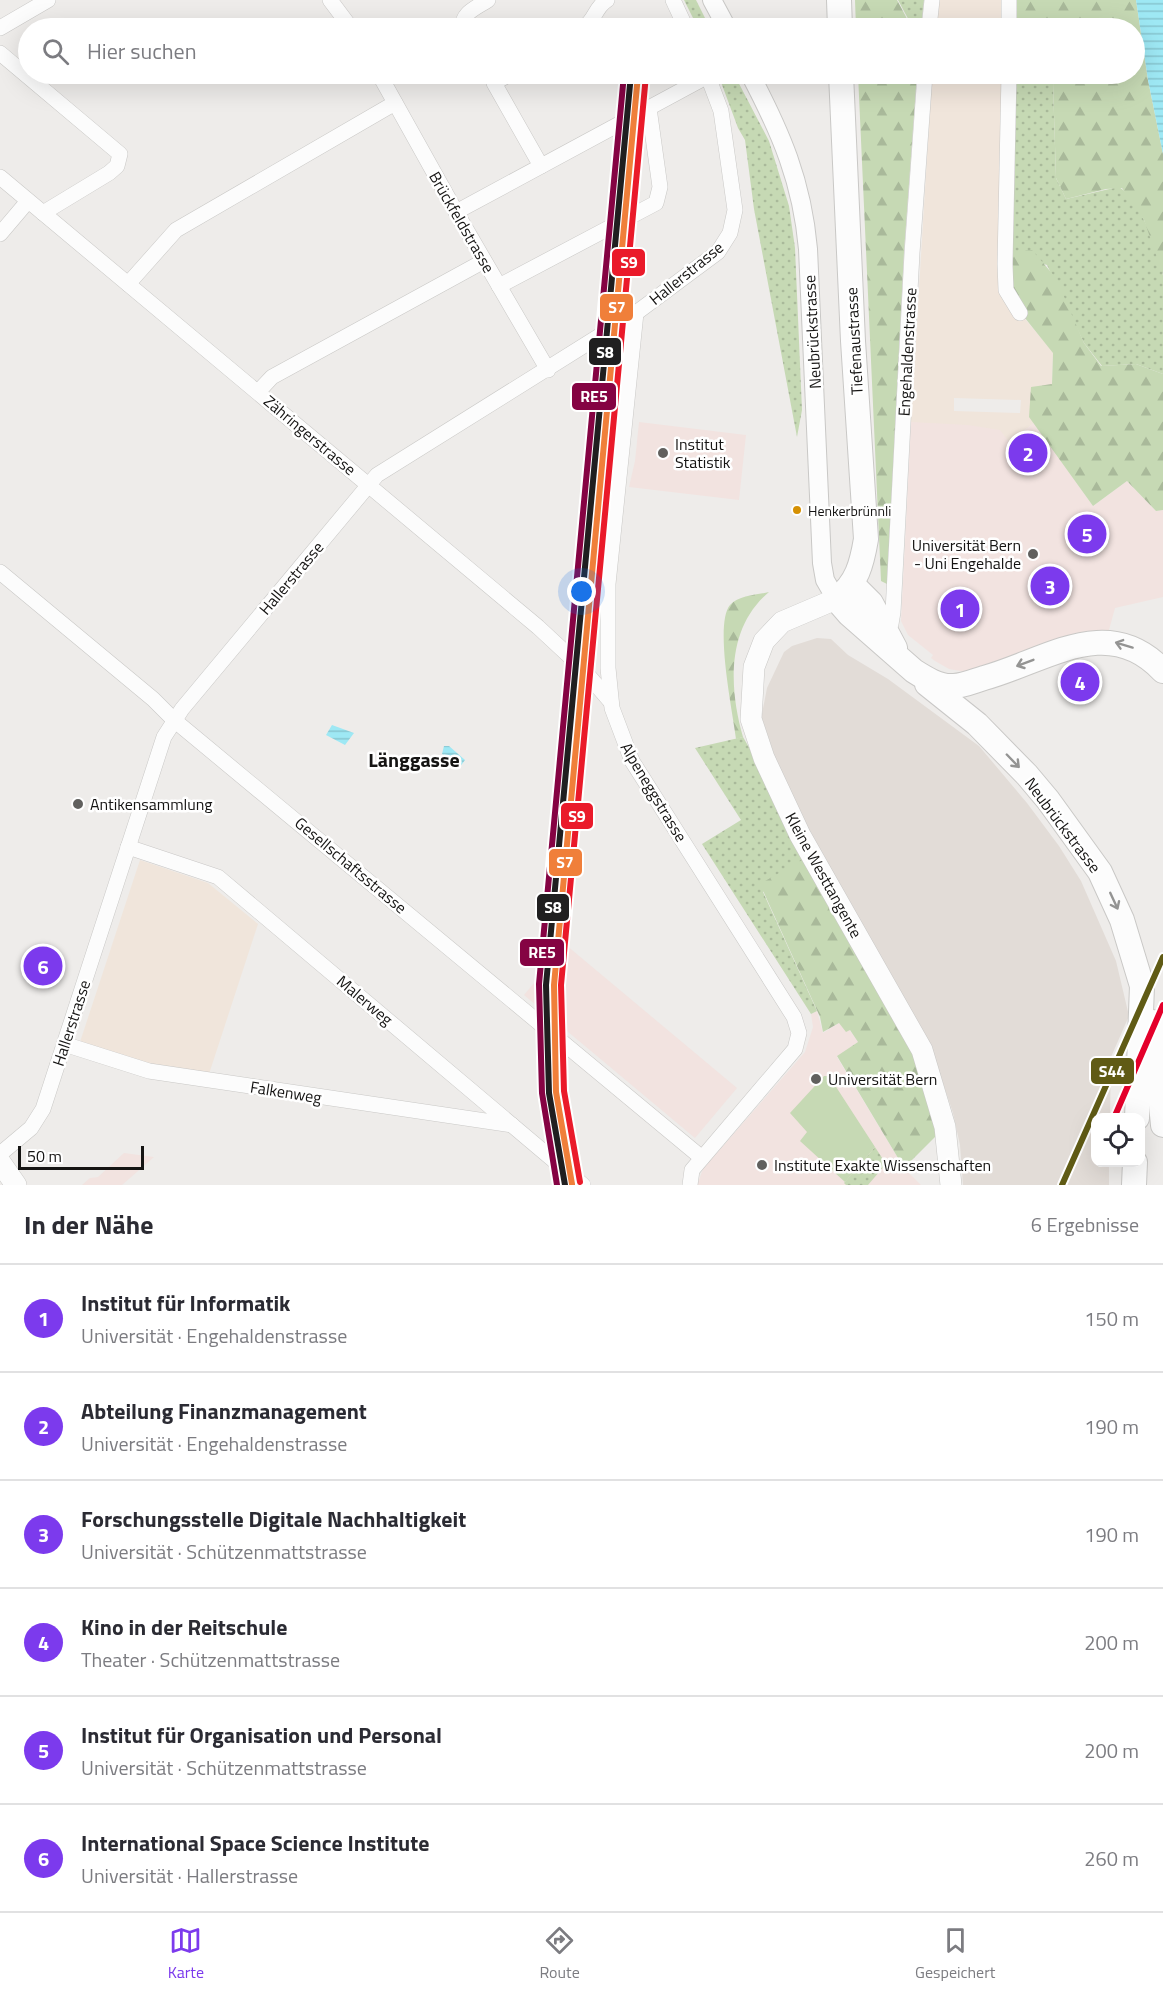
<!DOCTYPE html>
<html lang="de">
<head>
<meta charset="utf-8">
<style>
	:root { --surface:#fff; --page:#f7f7f7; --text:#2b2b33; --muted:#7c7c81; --line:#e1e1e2; --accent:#7c3aed }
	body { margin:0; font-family:"Titillium Web",sans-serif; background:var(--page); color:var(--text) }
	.controls { position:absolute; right:18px; bottom:18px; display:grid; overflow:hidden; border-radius:12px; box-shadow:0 6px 24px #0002 }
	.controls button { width:54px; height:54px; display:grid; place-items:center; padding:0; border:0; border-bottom:2px solid var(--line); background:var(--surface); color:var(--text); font:30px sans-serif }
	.scale { position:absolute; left:18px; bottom:15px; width:126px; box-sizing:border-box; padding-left:6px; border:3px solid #151413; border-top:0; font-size:16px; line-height:21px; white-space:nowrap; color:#151413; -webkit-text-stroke:4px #fff; paint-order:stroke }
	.you { position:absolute; left:582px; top:592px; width:21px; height:21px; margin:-15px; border:4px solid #fff; border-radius:50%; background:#1a73e8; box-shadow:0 0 0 9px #1a73e833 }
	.badge { display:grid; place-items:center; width:39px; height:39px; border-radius:50%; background:var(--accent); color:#fff; font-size:20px; font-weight:700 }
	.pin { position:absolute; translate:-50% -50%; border:3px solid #fff; box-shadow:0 2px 6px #0006 }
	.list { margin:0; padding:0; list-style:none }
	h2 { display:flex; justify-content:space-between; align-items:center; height:78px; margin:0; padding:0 24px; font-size:26px }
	h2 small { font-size:20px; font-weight:400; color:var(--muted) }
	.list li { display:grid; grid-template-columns:39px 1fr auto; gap:18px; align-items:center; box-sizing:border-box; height:108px; padding:0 24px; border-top:2px solid var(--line) }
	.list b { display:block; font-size:22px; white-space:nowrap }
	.list p { margin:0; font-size:20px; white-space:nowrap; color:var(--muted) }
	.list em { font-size:20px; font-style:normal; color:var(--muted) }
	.icon { flex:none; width:33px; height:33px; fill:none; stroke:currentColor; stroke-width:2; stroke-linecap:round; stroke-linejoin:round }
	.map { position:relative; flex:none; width:1163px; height:1185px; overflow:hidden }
	.search { position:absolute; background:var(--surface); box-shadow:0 6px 24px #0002; left:18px; right:18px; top:18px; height:66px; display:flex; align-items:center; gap:15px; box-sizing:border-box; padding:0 21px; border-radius:33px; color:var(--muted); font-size:22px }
	.sheet { height:726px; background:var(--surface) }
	nav { display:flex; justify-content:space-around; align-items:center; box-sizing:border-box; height:84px; border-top:2px solid var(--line); background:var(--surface); font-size:16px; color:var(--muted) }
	nav a { display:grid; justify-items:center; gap:3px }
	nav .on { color:var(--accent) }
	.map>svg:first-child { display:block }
</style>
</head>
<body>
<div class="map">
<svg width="1163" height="1185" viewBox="0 0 1163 1185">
	<defs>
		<pattern id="grass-dots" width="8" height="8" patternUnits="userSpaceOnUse" patternTransform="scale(1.5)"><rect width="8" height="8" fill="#c6d9b4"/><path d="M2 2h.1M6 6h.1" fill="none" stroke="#a9b99a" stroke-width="1.8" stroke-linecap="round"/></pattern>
		<pattern id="forest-firs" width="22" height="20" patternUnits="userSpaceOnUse" patternTransform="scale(1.5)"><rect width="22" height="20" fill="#c6d9b4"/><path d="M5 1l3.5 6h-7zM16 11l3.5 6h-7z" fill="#a9b99a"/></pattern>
		<pattern id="water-rules" width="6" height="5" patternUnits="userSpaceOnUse" patternTransform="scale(1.5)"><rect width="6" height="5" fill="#9ee8f4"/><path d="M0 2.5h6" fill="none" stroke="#87c6d0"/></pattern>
	</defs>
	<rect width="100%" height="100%" fill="#eeecea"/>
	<g fill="#f0e5db" fill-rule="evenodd">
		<polygon points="939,0 1008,0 1008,28 936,28"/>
		<path d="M932,74H1008L1020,313L1053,352L1052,384L1029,416L1034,423L1009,442L911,422ZM954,398L1021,400L1020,413L954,411Z"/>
		<polygon points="140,860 208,883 258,924 209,1074 147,1064 80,1042"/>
	</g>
	<polygon fill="#e2dcd7" points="817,638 831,639 848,655 888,679 979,746 1027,803 1059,846 1081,881 1116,961 1129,1016 1111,1057 1110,1117 1096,1118 1096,1162 1109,1163 1109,1185 963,1185 960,1145 953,1113 938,1068 922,1031 792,803 773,763 761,719 767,688 784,652 792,646"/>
	<g fill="#f2e3e0">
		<polygon points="639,422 746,435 739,500 629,487 635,461"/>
		<polygon points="911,422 968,425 1000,430 1009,442 1034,423 1093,506 1127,481 1156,511 1163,510 1163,597 1115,608 1109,630 1078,634 966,672 949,669 935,661 931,658 933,655 908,635 901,621"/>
		<polygon points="566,945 737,1088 695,1138 524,995"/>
		<polygon points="817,1011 823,1033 839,1023 849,1029 858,1042 837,1057 904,1168 921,1185 697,1185 703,1169 805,1052 813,1027 811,1014"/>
		<polygon points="124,1153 154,1157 122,1185 82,1185 90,1178 98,1177"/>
	</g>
	<g fill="url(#grass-dots)">
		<polygon points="684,0 696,0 710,28 698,28"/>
		<polygon points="898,0 924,0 921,28 913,28"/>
		<polygon points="718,74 734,74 769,141 789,206 795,248 802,410 797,437 754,209 745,140 738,128"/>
		<path d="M1009,82H1053L1056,178L1066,199L1118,187C1137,193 1162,257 1163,276C1163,309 1163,342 1163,374L1136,364L1102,366L1084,343L1047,265L1005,252Z"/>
		<polygon points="743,737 811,855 763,892 817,1011 811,1014 702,844 741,820 695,748"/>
		<polygon points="875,1147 886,1164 868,1185 846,1185 844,1183"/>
	</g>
	<g fill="url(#forest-firs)">
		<polygon points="855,0 897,0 912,28 856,28"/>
		<polygon points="1010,0 1136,0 1148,80 1163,154 1163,274 1144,220 1122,188 1106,189 1066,199 1056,178 1053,82 1009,82 1009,74 1134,74 1134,28 1009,28"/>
		<polygon points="858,74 917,74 904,252 887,584 881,581"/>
		<polygon points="1032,250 1056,278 1084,343 1101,366 1136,364 1163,374 1163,510 1156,511 1127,481 1093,506 1029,417 1031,387 1052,384 1053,353 1013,303 1005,252"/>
		<path d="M769,592C726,628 729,688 743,737L736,739C733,713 714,624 730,605C739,595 757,595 769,592Z"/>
		<polygon points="811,855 878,970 945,1127 904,1168 837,1056 858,1042 850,1030 846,1032 839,1023 823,1032 820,1017 760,884"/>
	</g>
	<polygon fill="#c6d9b4" points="824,1076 829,1076 875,1147 845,1182 800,1141 807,1132 790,1113"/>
	<g fill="url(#water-rules)">
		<polygon points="1136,0 1163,0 1163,154 1148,80"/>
		<polygon points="332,725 354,733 345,745 326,735"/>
		<polygon points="444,746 449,746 465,760 459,768 442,754"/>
	</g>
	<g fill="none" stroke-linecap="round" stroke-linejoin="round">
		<defs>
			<g id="minor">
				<polyline points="330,0 351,28"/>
				<polyline points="673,0 686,28"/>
				<polyline points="0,28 48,0"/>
				<path d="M463,28C461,13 476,8 488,0"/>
				<path d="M583,28C595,21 595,7 607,0"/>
				<polyline points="929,28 932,0"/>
				<polyline points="1009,28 1009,0"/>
				<polyline points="0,53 120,154 117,166 109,173 43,213"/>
				<polyline points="379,74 456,212 548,370"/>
				<polyline points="510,74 494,83 541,166"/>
				<polyline points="1009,74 1005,264 1006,290 1020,313"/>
				<polyline points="0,177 538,627 580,666 611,702"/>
				<polyline points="456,212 708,76"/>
				<polyline points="0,234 28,201"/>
				<polyline points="128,284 176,230 395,103"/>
				<polyline points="499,286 656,203 660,187 649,108"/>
				<polyline points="636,313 608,584 608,668 612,708 632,761 794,1017 799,1033 795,1049 692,1170 690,1185"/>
				<polyline points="258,392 272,377 484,261"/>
				<polyline points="0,572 153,699 174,720 702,1158"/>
				<polyline points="882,633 891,624 893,612 912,253 925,74"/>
				<polyline points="128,847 218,877 583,1185"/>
				<polyline points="64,1044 149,1071 512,1125"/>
				<polyline points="0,1154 31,1128 43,1109 164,737 182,709 377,475 636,313 718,252 730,233 735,210 721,111 707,74"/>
			</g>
			<g id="tertiary">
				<polyline points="712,0 727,28"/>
				<path d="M750,74C781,133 802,181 808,249L822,563L825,580L836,599"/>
			</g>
			<g id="secondary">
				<polyline points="836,599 782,622 764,641 754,667 751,719 764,758 800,835 922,1050 945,1127 951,1185"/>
				<polyline points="0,1162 16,1185"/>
			</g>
			<g id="primary">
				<polyline points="839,0 840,28"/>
				<path d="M841,74L853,341L866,539C862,563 857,584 836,599L849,614L914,671C925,678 939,687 953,686C963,686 974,681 984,678C1046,661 1108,612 1163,671"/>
				<polyline points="853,585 871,603 895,648"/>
				<polyline points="927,684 977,724 1027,775 1048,800 1100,872 1122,920 1142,986 1137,1118"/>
				<polyline points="1153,1022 1163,1125"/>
				<polyline points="1134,1185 1135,1162"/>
			</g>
		</defs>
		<use href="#minor" stroke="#c9c8c6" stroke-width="16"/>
		<use href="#tertiary" stroke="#c9c8c6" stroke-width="20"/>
		<use href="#secondary" stroke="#c9c8c6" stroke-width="22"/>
		<use href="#primary" stroke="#c9c8c6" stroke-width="26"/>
		<use href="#minor" stroke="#fcfcfc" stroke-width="15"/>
		<use href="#tertiary" stroke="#fcfcfc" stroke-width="18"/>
		<use href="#secondary" stroke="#fcfcfc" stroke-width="21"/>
		<use href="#primary" stroke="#fcfcfc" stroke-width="24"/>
		<defs>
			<polyline id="rail-1" points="565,1185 549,1093 546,985 631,74"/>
			<polyline id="rail-2" points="572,1184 556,1092 554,985 638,75"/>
			<polyline id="rail-3" points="557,1185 542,1093 539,984 624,74"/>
			<polyline id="rail-4" points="580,1182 564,1091 561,985 646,75"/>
			<polyline id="rail-5" points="1062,1185 1163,957"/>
			<polyline id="rail-6" points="1114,1118 1163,1005"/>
		</defs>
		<use href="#rail-1" stroke="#fff" stroke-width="10"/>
		<use href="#rail-2" stroke="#fff" stroke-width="10"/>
		<use href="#rail-3" stroke="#fff" stroke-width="10"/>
		<use href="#rail-4" stroke="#fff" stroke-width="10"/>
		<use href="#rail-5" stroke="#fff" stroke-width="10"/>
		<use href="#rail-6" stroke="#fff" stroke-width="10"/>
		<use href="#rail-1" stroke="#201f20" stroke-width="6"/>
		<use href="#rail-2" stroke="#f07f3a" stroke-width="6"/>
		<use href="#rail-3" stroke="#850343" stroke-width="6"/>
		<use href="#rail-4" stroke="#ea1a2a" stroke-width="6"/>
		<use href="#rail-5" stroke="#605b15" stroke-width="6"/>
		<use href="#rail-6" stroke="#e4002b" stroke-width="6"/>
	</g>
	<defs><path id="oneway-shaft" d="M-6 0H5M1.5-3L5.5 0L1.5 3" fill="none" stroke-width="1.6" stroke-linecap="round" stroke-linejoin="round" transform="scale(1.5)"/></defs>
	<g stroke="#949493">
		<use href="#oneway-shaft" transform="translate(1124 645) rotate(-163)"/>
		<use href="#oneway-shaft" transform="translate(1025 663) rotate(159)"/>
		<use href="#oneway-shaft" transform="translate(1013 761) rotate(46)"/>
		<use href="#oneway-shaft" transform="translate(1114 901) rotate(65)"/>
	</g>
	<g fill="#61605e" stroke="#fff" stroke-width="2">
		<circle cx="663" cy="453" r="6"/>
		<circle cx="1033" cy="554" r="6"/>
		<circle cx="78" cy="804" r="6"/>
		<circle cx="816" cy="1079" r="6"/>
		<circle cx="762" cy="1165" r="6"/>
	</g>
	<circle fill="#d59003" stroke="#fff" stroke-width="2" cx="797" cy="510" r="5"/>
	<g text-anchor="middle" stroke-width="5" stroke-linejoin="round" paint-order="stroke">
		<g font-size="14" fill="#151413" stroke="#fff" text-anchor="start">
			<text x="808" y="516">Henkerbrünnli</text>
		</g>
		<g font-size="16" fill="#151413" stroke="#fff">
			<text transform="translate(462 222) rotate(60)" y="6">Brückfeldstrasse</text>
			<text transform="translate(686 273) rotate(-39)" y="6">Hallerstrasse</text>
			<text transform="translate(812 332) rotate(-93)" y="6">Neubrückstrasse</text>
			<text transform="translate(854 341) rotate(-93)" y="6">Tiefenaustrasse</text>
			<text transform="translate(907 352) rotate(-87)" y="6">Engehaldenstrasse</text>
			<text transform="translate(310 435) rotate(40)" y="6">Zähringerstrasse</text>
			<text transform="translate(291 578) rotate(-50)" y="6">Hallerstrasse</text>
			<text transform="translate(654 792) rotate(59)" y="6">Alpeneggstrasse</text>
			<text transform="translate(1063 825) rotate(53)" y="6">Neubrückstrasse</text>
			<text transform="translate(351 865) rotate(40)" y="6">Gesellschaftsstrasse</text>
			<text transform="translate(824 875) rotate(61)" y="6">Kleine Westtangente</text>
			<text transform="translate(365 1000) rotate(40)" y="6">Malerweg</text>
			<text transform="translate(71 1023) rotate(-72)" y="6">Hallerstrasse</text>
			<text transform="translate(286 1092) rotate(9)" y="6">Falkenweg</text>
		</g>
		<g font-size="16" fill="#151413" stroke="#fff" text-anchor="start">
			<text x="675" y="450">Institut<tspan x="675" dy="18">Statistik</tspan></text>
			<text x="1021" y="551" text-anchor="end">Universität Bern<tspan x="1021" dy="18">- Uni Engehalde</tspan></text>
			<text x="90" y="810">Antikensammlung</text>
			<text x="828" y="1085">Universität Bern</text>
			<text x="774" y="1171">Institute Exakte Wissenschaften</text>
		</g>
		<g font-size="20" font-weight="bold" fill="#151413" stroke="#fff">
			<text x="414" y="767">Länggasse</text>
		</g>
	</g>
	<g stroke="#fff" stroke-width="2">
		<rect x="611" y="248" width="35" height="29" rx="6" fill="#ea1a2a"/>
		<rect x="599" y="293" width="35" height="29" rx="6" fill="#f07f3a"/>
		<rect x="588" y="337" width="34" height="29" rx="6" fill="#201f20"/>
		<rect x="571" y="382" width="46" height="29" rx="6" fill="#850343"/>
		<rect x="560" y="802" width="34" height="28" rx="6" fill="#ea1a2a"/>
		<rect x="548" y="848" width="35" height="29" rx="6" fill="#f07f3a"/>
		<rect x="536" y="893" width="34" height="29" rx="6" fill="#201f20"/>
		<rect x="519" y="938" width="46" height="29" rx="6" fill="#850343"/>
		<rect x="1090" y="1057" width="45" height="28" rx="6" fill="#605b15"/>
	</g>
	<g font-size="16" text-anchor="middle" font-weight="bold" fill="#fff">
		<text x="629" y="268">S9</text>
		<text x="617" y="313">S7</text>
		<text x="605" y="358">S8</text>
		<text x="594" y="402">RE5</text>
		<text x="577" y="822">S9</text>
		<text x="565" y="868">S7</text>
		<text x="553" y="913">S8</text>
		<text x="542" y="958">RE5</text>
		<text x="1112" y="1077">S44</text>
	</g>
</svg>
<div class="controls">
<button><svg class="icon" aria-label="locate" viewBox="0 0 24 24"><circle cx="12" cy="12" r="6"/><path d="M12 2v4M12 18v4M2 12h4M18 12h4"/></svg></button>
</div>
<div class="scale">50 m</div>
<div class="you"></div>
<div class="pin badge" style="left:960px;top:609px">1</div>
<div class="pin badge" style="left:1028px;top:453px">2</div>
<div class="pin badge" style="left:1050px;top:586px">3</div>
<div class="pin badge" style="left:1080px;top:682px">4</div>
<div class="pin badge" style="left:1087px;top:534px">5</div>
<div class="pin badge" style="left:43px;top:966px">6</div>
<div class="search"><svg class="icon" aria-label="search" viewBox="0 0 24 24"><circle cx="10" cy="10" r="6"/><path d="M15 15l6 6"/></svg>Hier suchen</div>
</div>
<section class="sheet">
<h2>In der Nähe<small>6 Ergebnisse</small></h2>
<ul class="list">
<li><span class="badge">1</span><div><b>Institut für Informatik</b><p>Universität · Engehaldenstrasse</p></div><em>150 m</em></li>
<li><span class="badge">2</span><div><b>Abteilung Finanzmanagement</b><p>Universität · Engehaldenstrasse</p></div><em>190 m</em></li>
<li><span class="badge">3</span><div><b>Forschungsstelle Digitale Nachhaltigkeit</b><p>Universität · Schützenmattstrasse</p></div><em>190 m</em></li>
<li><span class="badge">4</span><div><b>Kino in der Reitschule</b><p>Theater · Schützenmattstrasse</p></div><em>200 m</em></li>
<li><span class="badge">5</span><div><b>Institut für Organisation und Personal</b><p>Universität · Schützenmattstrasse</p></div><em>200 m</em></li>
<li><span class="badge">6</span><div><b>International Space Science Institute</b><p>Universität · Hallerstrasse</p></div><em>260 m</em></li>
</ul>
</section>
<nav>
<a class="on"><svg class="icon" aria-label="map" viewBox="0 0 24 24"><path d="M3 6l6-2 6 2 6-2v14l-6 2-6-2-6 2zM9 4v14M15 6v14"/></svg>Karte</a>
<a><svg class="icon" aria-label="directions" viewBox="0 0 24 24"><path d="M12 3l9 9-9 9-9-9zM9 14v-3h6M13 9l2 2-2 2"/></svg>Route</a>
<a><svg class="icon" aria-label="saved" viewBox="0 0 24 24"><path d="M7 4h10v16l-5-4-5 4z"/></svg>Gespeichert</a>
</nav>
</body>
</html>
